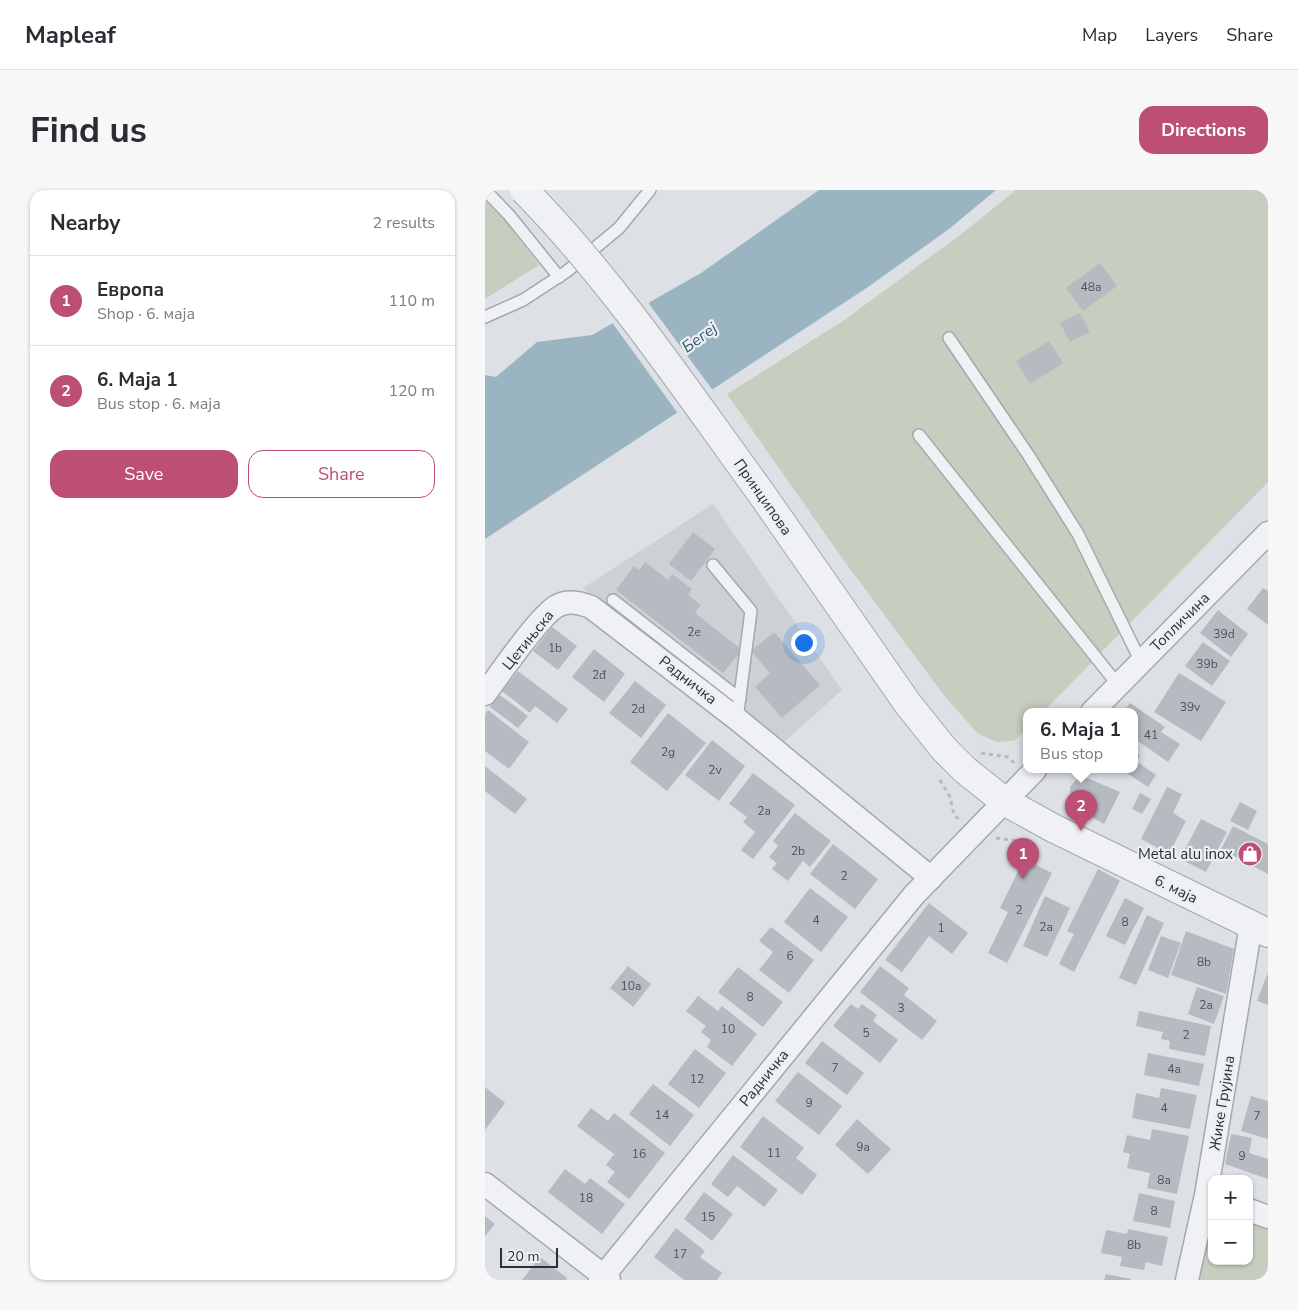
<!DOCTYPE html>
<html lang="en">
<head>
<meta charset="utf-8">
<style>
	:root { --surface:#fff; --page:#f7f7f7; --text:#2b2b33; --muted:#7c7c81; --line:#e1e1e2; --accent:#bc4f73 }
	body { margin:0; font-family:"Nunito Sans",sans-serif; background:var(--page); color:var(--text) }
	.controls { position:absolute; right:15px; bottom:15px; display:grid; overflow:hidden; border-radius:10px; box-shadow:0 1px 4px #0004 }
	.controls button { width:45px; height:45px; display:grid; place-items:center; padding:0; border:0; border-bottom:1px solid var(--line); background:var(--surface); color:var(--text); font:25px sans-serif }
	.scale { position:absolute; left:15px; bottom:12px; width:58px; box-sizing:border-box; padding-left:5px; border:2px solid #283139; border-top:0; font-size:14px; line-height:18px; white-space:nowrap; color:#283139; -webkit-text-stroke:4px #ecf0f3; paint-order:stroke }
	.you { position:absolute; left:318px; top:452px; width:18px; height:18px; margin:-12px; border:4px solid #fff; border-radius:50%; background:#1a73e8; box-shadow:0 0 0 8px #1a73e833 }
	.badge { display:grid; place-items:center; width:32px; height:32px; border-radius:50%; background:var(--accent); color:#fff; font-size:16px; font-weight:700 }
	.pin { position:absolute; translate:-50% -41px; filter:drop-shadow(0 1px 2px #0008) }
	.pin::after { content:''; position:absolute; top:26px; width:18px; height:15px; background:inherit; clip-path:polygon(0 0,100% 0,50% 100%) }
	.popup { position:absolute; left:538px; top:518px; width:115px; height:65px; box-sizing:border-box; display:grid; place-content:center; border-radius:10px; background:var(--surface); filter:drop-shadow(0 1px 4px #0005); font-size:16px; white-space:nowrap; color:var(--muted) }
	.popup b { font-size:19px; color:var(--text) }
	.popup::after { content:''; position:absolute; left:50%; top:100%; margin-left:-10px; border:10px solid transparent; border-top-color:var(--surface) }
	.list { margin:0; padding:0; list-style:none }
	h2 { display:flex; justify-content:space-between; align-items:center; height:65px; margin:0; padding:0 20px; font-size:21px }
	h2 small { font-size:16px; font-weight:400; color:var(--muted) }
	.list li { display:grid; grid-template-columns:32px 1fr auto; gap:15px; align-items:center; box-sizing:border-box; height:90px; padding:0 20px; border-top:1px solid var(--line) }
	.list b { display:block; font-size:19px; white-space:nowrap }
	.list p { margin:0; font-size:16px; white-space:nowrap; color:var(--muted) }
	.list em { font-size:16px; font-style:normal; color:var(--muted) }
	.actions { display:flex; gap:10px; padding:15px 20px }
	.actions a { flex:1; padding:11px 0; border:1px solid var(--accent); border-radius:15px; text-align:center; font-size:18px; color:var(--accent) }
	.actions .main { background:var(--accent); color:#fff }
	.map { position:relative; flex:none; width:783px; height:1090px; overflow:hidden; border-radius:15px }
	header { display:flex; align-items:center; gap:30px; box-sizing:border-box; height:70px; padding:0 25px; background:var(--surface); border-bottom:1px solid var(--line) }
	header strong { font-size:24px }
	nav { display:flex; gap:28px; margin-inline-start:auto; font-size:18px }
	.intro { display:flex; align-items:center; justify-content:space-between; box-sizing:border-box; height:120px; padding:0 30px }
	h1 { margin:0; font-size:35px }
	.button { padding:12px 22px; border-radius:15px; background:var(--accent); color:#fff; font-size:18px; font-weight:700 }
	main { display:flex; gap:30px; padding:0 30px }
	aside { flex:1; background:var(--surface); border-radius:15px; box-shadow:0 1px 4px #0004 }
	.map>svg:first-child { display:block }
</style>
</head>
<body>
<header>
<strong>Mapleaf</strong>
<nav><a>Map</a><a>Layers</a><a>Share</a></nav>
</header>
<div class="intro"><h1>Find us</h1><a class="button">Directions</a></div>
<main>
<aside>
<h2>Nearby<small>2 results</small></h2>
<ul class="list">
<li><span class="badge">1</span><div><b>Европа</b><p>Shop · 6. маја</p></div><em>110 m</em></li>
<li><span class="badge">2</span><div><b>6. Маја 1</b><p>Bus stop · 6. маја</p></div><em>120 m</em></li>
</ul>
<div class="actions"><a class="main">Save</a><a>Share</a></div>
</aside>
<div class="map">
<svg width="783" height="1090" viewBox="0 0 783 1090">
	<rect width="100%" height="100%" fill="#dde1e5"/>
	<polygon fill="#cbd1d5" points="228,314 357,500 297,554 98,398"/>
	<g fill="#c5cebf">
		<polygon points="531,0 783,0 783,292 558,522 542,522 542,538 529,551 512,552 492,543 458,504 357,368 242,204 358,131 479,42"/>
		<polygon points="0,10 20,30 54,75 0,109"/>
		<polygon points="727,1028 727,1071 764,1071 764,1028 783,1035 783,1090 709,1090"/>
	</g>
	<polygon fill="#9bb4c1" points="334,0 511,0 464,39 383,97 0,349 0,185 11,187 52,152 107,145 216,83"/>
	<polygon fill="#dde1e5" points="162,111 229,202 194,225 126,131"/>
	<g fill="#b5bbc1">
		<polygon points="615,73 632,96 598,121 581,98"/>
		<polygon points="595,123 605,142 585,152 575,133"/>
		<polygon points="564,151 578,173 545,194 531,171"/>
		<polygon points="208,342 230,359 206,391 184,374"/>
		<polygon points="160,372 183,390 187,384 207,399 203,405 216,415 210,423 257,460 238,483 131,400 149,376 154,380"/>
		<polygon points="778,398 783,401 783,435 762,419"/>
		<polygon points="733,420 763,444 746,467 715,443"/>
		<polygon points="67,437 92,456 73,480 48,461"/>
		<polygon points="289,442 335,495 297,528 270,497 285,483 266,461"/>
		<polygon points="718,452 745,471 727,496 700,476"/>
		<polygon points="109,459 140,484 119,512 87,487"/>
		<polygon points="33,481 83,519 72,533 50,516 45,523 17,501"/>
		<polygon points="694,483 741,512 716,551 669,522"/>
		<polygon points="150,491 181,515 156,548 124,523"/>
		<polygon points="15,505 43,526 33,538 5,517"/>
		<polygon points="645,513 680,537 676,542 695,554 683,572 650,549 650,522 638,522"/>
		<polygon points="3,520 44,552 24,579 0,561 0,524"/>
		<polygon points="183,523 221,553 182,601 145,572"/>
		<polygon points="227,550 260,576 234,611 200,585"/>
		<polygon points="650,561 655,565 651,571 671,585 663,597 637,580 650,580"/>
		<polygon points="0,576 42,609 30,624 0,601"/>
		<polygon points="268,583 310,615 268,669 256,660 270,642 258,632 262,627 244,614"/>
		<polygon points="595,585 635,602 619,634 586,615 585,597"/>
		<polygon points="682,597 697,604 688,623 701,631 684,664 656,649"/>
		<polygon points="655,603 666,609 657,624 647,619"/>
		<polygon points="755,612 772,621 763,640 745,631"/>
		<polygon points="310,623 346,651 325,677 318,671 303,691 287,679 292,673 284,667 293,656 288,651"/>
		<polygon points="716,629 742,642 721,682 695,669"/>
		<polygon points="748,636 783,654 783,684 736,659"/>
		<polygon points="348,654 393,689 370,719 325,684"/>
		<polygon points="539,669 567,683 522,773 503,763 523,722 515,718"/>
		<polygon points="613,679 635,691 589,782 574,774 589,744 582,741"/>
		<polygon points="325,698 363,727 336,762 299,732"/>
		<polygon points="560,706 585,718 562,767 538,756"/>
		<polygon points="640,708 659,718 640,755 621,746"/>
		<polygon points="444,713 483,743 467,764 444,746 417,782 400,770"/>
		<polygon points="662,725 679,733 651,795 634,788"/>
		<polygon points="286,737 329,770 304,803 274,780 288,762 274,751"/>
		<polygon points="701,741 749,759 741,804 686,785"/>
		<polygon points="676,746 696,753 683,788 663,780"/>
		<polygon points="143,776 166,794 148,817 125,798"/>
		<polygon points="395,776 424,798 419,805 452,831 437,850 375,802"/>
		<polygon points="253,777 298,812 278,837 233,802"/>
		<polygon points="783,782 783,815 772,811"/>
		<polygon points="712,797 739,806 729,834 703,824"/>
		<polygon points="213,806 233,821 237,816 272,844 247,876 222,857 226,850 216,842 221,836 201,821"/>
		<polygon points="366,814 373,819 377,814 392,825 388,831 413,850 395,873 348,836"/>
		<polygon points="654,821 726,836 720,866 684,859 685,851 676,849 678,842 651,836"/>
		<polygon points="337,851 379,883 362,905 320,873"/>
		<polygon points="210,859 241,883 214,918 183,894"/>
		<polygon points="663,863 719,874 714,896 659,885"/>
		<polygon points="313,882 357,916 334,945 290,911"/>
		<polygon points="168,894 209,925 185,956 144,924"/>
		<polygon points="0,897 20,913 0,940"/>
		<polygon points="676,898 712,905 705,939 647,928 651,903 674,908"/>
		<polygon points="766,906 783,911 783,949 756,941"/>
		<polygon points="106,918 123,931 129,923 180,963 144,1009 122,992 130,982 121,975 129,964 92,936"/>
		<polygon points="278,926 319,958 311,968 332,985 317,1005 255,957"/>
		<polygon points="372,929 406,959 383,984 350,955"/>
		<polygon points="667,939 704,946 692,1004 662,998 665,983 642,978 645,964 638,962 642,945 665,950"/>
		<polygon points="746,944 767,948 764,963 783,969 783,989 740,974"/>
		<polygon points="248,965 293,1000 279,1017 252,996 243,1007 226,994"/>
		<polygon points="80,979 100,994 105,988 140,1014 117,1044 63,1002"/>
		<polygon points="219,1002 248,1024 227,1051 199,1029"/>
		<polygon points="654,1003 690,1011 685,1038 648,1031"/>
		<polygon points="0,1026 10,1034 0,1046"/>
		<polygon points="191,1038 220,1061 215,1067 237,1083 232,1090 199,1090 169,1067"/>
		<polygon points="643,1039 683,1047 677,1076 661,1072 659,1080 635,1076 637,1067 616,1063 621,1040 642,1044"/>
		<polygon points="55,1067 82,1088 81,1090 37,1090"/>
		<polygon points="621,1084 646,1089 646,1090 619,1090"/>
	</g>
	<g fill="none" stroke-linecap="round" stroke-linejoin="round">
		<defs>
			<g id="service">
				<polyline points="0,0 24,25 74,87"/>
				<polyline points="0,127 38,110 81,82 134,38 165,0"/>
				<polyline points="464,148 544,266 593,344 656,472"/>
				<polyline points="434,245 633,495"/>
				<polyline points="228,375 266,421 252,529"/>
				<polyline points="128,410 255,509"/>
			</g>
			<g id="minor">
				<path d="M0,504C14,485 55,425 72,416C82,410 96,413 106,417L252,529L446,688"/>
				<polyline points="607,522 783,343"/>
				<polyline points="0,994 124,1090"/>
				<polyline points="764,1020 783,1027"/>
				<polyline points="115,1090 429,705 550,580"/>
				<polyline points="702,1090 721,1005 766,735"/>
			</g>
			<polyline id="tertiary" points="276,303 423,514 459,559 480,580 519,611 568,638 783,743"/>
		</defs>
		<use href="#service" stroke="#a3a9ae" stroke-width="14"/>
		<use href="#minor" stroke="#a3a9ae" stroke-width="25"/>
		<use href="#tertiary" stroke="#a3a9ae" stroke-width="30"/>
		<g stroke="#b7bbc0" stroke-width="3" stroke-dasharray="4 4" stroke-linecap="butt">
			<polyline points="496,563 523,567 529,573"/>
			<polyline points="455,590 465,607 469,625 475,630"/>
			<polyline points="511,648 544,652"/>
		</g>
		<use href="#service" stroke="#eff1f4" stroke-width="11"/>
		<use href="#minor" stroke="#eff1f4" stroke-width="22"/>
		<use href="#tertiary" stroke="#eff1f4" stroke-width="28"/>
		<defs>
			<path id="tertiary-bridge" d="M39,0C128,91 201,200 276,303"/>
		</defs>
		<use href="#tertiary-bridge" stroke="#a3a9ae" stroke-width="30" stroke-linecap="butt"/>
		<use href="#tertiary-bridge" stroke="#eff1f4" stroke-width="28"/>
	</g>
	<defs>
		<symbol id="shop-disc" viewBox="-11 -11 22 22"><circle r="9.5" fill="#bc4f73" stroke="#ecf0f3"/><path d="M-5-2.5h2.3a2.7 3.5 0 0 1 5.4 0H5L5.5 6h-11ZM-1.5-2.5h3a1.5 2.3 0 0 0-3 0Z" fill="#fff"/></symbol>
	</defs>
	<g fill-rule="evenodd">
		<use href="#shop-disc" x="751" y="650" width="28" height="28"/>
	</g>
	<g text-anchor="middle" stroke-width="4.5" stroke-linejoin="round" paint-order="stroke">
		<g font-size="12" fill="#4b545b">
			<text x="606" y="101">48a</text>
			<text x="209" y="446">2e</text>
			<text x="739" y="448">39d</text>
			<text x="70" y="462">1b</text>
			<text x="722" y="478">39b</text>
			<text x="114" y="489">2đ</text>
			<text x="705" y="521">39v</text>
			<text x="153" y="523">2d</text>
			<text x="666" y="549">41</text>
			<text x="183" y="566">2g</text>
			<text x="230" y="584">2v</text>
			<text x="279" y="625">2a</text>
			<text x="313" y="665">2b</text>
			<text x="359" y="690">2</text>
			<text x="534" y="724">2</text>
			<text x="331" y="734">4</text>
			<text x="640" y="736">8</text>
			<text x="561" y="741">2a</text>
			<text x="456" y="742">1</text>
			<text x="305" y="770">6</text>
			<text x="719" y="776">8b</text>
			<text x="146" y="800">10a</text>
			<text x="265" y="811">8</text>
			<text x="721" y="819">2a</text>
			<text x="416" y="822">3</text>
			<text x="243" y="843">10</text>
			<text x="381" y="847">5</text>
			<text x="701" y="849">2</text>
			<text x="350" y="882">7</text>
			<text x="689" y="883">4a</text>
			<text x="212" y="893">12</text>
			<text x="324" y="917">9</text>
			<text x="679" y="922">4</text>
			<text x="177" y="929">14</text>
			<text x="772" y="930">7</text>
			<text x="378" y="961">9a</text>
			<text x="289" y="967">11</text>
			<text x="154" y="968">16</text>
			<text x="757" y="970">9</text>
			<text x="679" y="994">8a</text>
			<text x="101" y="1012">18</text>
			<text x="669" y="1025">8</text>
			<text x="223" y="1031">15</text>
			<text x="649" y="1059">8b</text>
			<text x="195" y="1068">17</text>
		</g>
		<g font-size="15" fill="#283139" stroke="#ecf0f3">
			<text transform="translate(278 307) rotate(55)" y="5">Принципова</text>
			<text transform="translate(695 432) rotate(-45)" y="5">Топличина</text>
			<text transform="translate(43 450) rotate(-51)" y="5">Цетињска</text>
			<text transform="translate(203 490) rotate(38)" y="5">Радничка</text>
			<text transform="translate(691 699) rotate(26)" y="5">6. маја</text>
			<text transform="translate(279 888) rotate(-51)" y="5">Радничка</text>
			<text transform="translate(737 913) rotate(-81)" y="5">Жике Грујина</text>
		</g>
		<g font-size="15" fill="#283139" stroke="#ecf0f3" text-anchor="end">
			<text x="748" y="669">Metal alu inox</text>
		</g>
		<g font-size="16" font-style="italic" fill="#375668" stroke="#ecf0f3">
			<text transform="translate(214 147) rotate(-36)" y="6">Бегеј</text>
		</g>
	</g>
</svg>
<div class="controls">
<button>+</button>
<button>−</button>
</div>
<div class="scale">20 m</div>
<div class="you"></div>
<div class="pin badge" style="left:538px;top:689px">1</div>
<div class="pin badge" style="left:596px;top:641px">2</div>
<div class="popup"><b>6. Маја 1</b>Bus stop</div>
</div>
</main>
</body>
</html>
